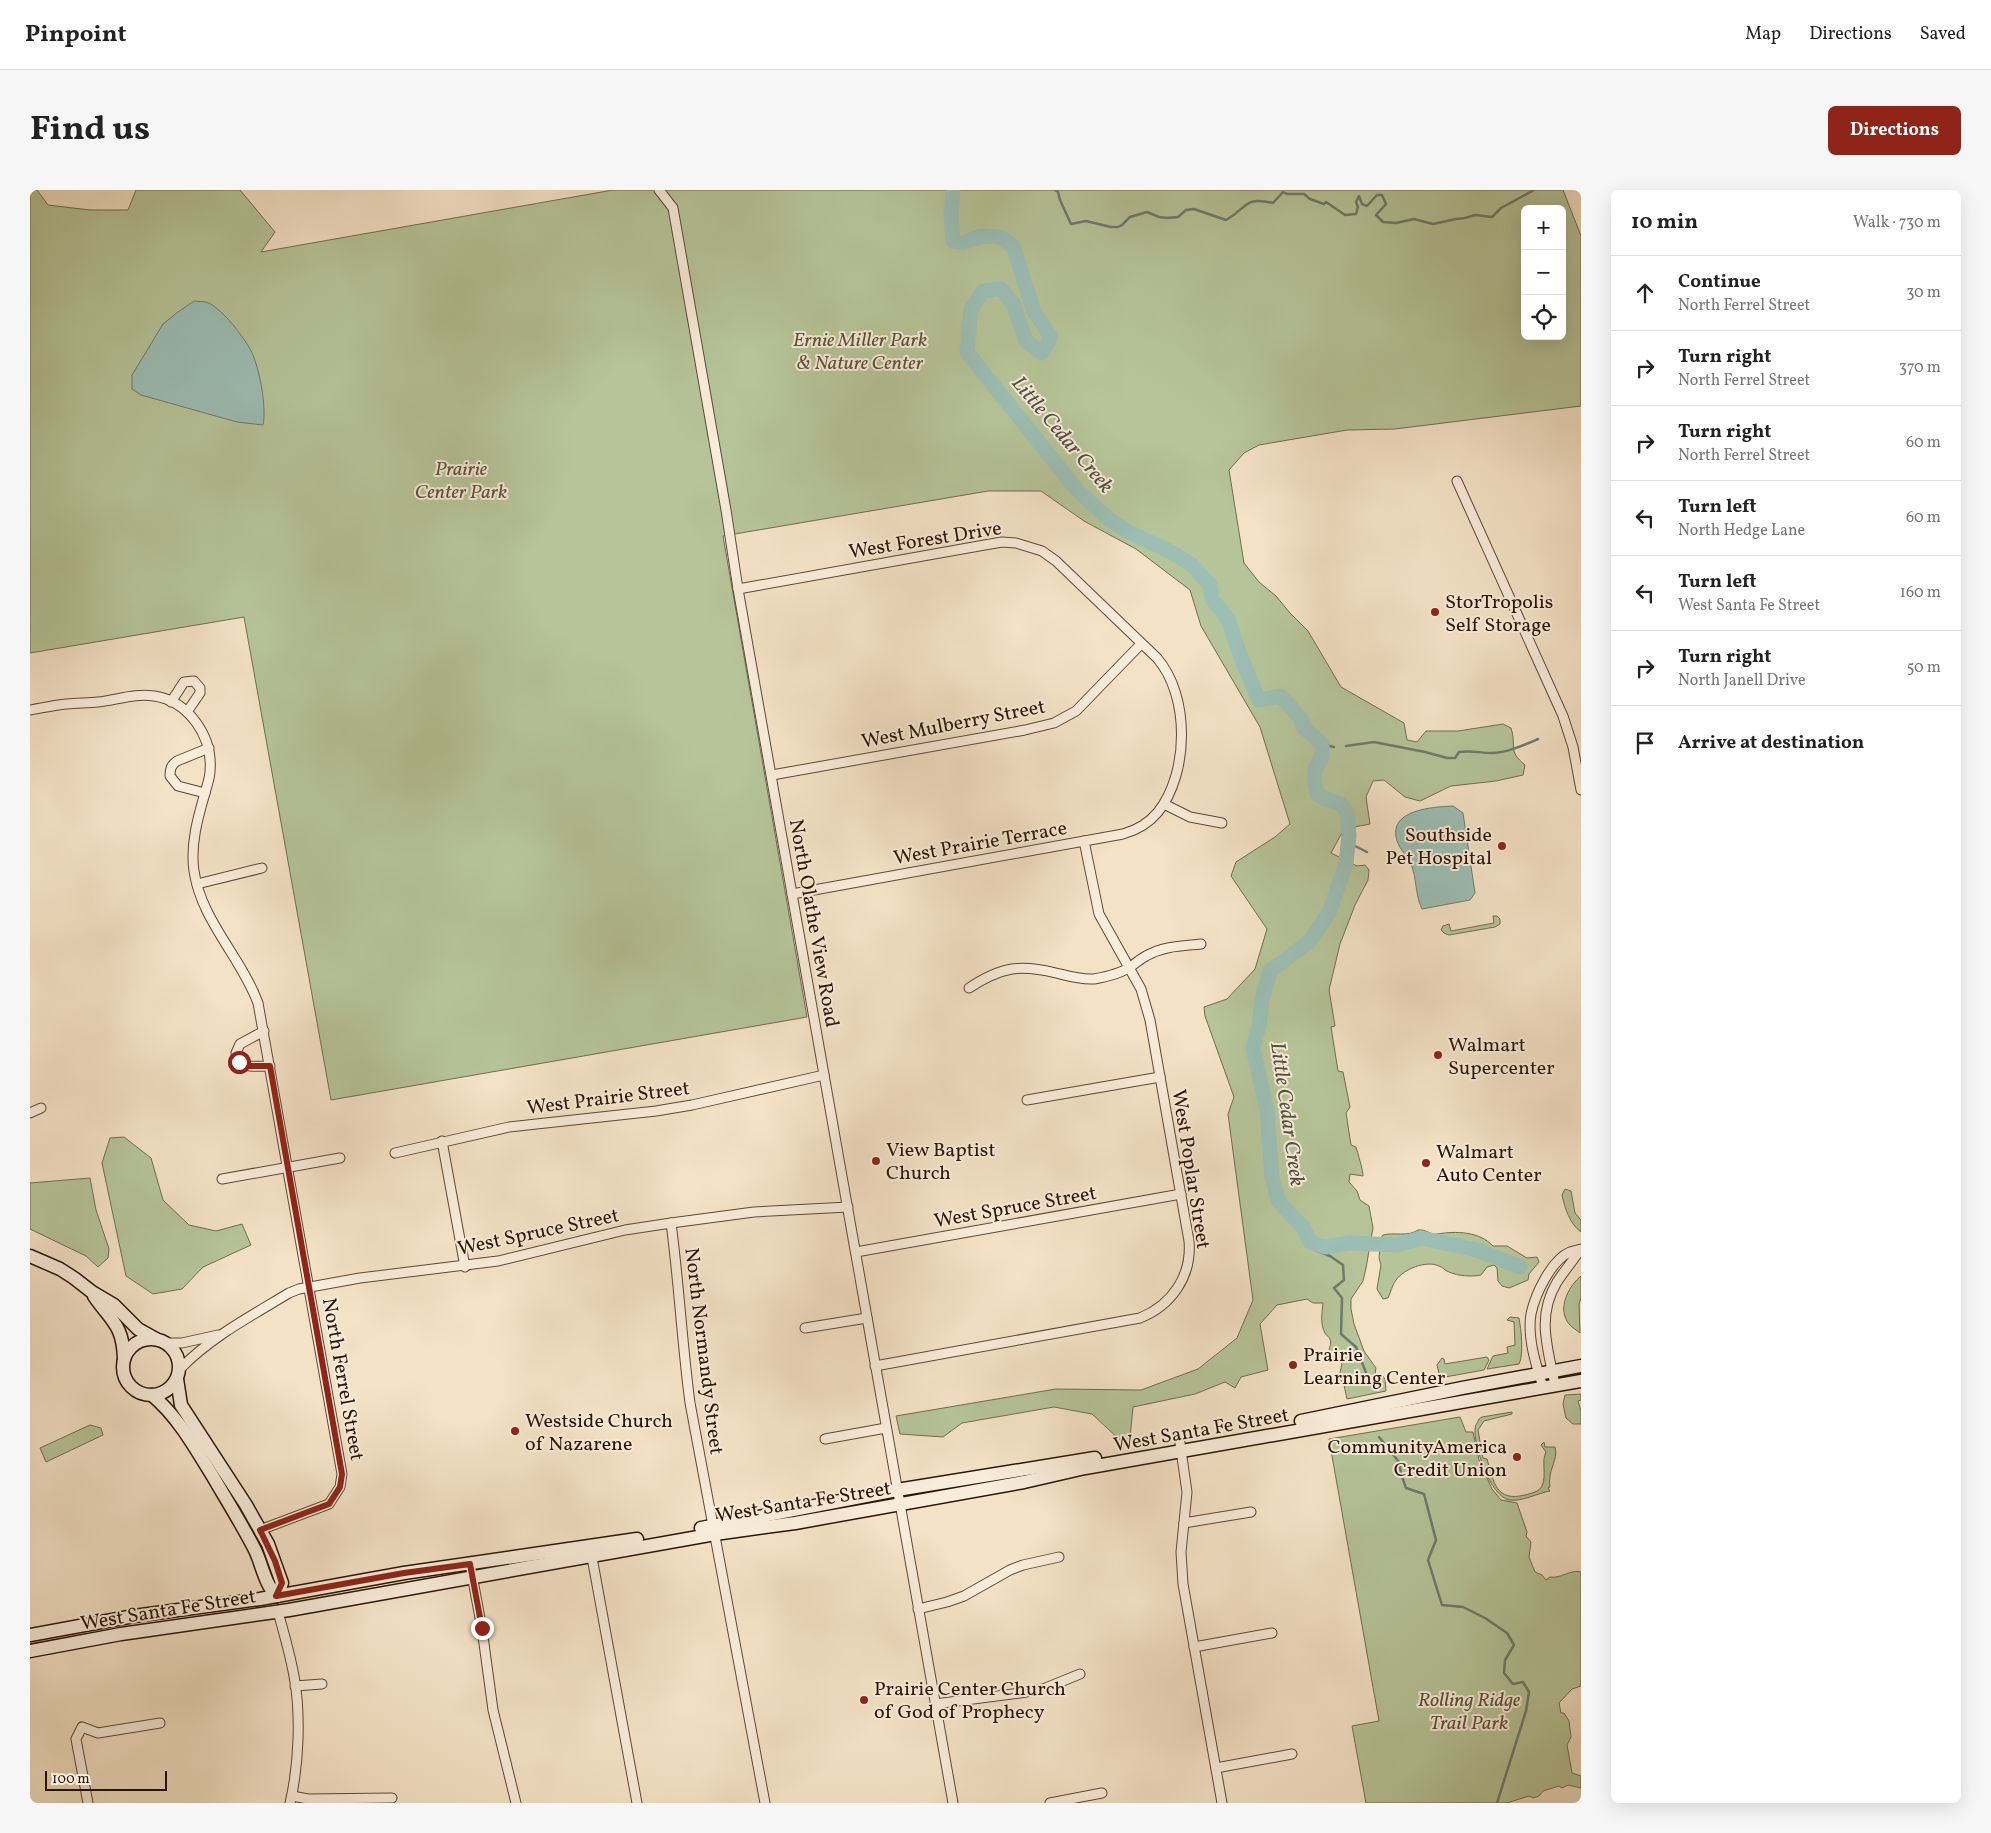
<!DOCTYPE html>
<html lang="en">
<head>
<meta charset="utf-8">
<style>
	:root { --surface:#fff; --page:#f6f6f6; --text:#222; --muted:#767676; --line:#e0e0e0; --accent:#8f2418 }
	body { margin:0; font-family:Vollkorn,serif; background:var(--page); color:var(--text) }
	.controls { position:absolute; right:15px; top:15px; display:grid; overflow:hidden; border-radius:8px; box-shadow:0 5px 20px #0002 }
	.controls button { width:45px; height:45px; display:grid; place-items:center; padding:0; border:0; border-bottom:1px solid var(--line); background:var(--surface); color:var(--text); font:25px sans-serif }
	.scale { position:absolute; left:15px; bottom:12px; width:122px; box-sizing:border-box; padding-left:5px; border:2px solid #2c1506; border-top:0; font-size:14px; line-height:18px; white-space:nowrap; color:#2c1506; -webkit-text-stroke:4px #f8ecda; paint-order:stroke }
	.stop { position:absolute; width:15px; height:15px; margin:-11px; border:4px solid #8f2418; border-radius:50%; background:#fff }
	.stop.end { background:#8f2418; border-color:#fff; box-shadow:0 1px 5px #0008 }
	.list { margin:0; padding:0; list-style:none }
	h2 { display:flex; justify-content:space-between; align-items:center; height:65px; margin:0; padding:0 20px; font-size:21px }
	h2 small { font-size:16px; font-weight:400; color:var(--muted) }
	.list li { display:grid; grid-template-columns:32px 1fr auto; gap:15px; align-items:center; box-sizing:border-box; height:75px; padding:0 20px; border-top:1px solid var(--line) }
	.list b { display:block; font-size:19px; white-space:nowrap }
	.list p { margin:0; font-size:16px; white-space:nowrap; color:var(--muted) }
	.list em { font-size:16px; font-style:normal; color:var(--muted) }
	.icon { flex:none; width:28px; height:28px; fill:none; stroke:currentColor; stroke-width:2; stroke-linecap:round; stroke-linejoin:round }
	.map { position:relative; flex:none; width:1551px; height:1613px; overflow:hidden; border-radius:8px }
	header { display:flex; align-items:center; gap:30px; box-sizing:border-box; height:70px; padding:0 25px; background:var(--surface); border-bottom:1px solid var(--line) }
	header strong { font-size:24px }
	nav { display:flex; gap:28px; margin-inline-start:auto; font-size:18px }
	.intro { display:flex; align-items:center; justify-content:space-between; box-sizing:border-box; height:120px; padding:0 30px }
	h1 { margin:0; font-size:35px }
	.button { padding:12px 22px; border-radius:8px; background:var(--accent); color:#fff; font-size:18px; font-weight:700 }
	main { display:flex; gap:30px; padding:0 30px }
	aside { flex:1; background:var(--surface); border-radius:8px; box-shadow:0 5px 20px #0002 }
	.map>svg:first-child { display:block }
</style>
</head>
<body>
<header>
<strong>Pinpoint</strong>
<nav><a>Map</a><a>Directions</a><a>Saved</a></nav>
</header>
<div class="intro"><h1>Find us</h1><a class="button">Directions</a></div>
<main>
<div class="map">
<svg width="1551" height="1613" viewBox="0 0 1551 1613">
	<rect width="100%" height="100%" fill="#f4e2c6"/>
	<filter id="stains"><feTurbulence type="fractalNoise" baseFrequency=".004" numOctaves="4"/><feColorMatrix values="0 0 0 0 .2 0 0 0 0 .09 0 0 0 0 .02 0 0 0 .5 -.17"/></filter>
	<radialGradient id="worn" r=".72"><stop offset=".6" stop-color="#630" stop-opacity="0"/><stop offset="1" stop-color="#630" stop-opacity=".3"/></radialGradient>
	<g fill="#b6c499" stroke="#716c50" fill-rule="evenodd">
		<path d="M0,0H7L18,15L60,20H98L106,0H210L245,42L231,62L583,0H1533L1551,46V216L1365,239L1317,240L1229,255L1214,263L1199,280L1214,373L1229,392L1246,406L1260,423L1278,441L1311,497L1374,533L1377,550L1387,552L1396,541H1428L1473,534L1481,538C1487,557 1477,560 1495,575L1493,585L1466,591L1421,596L1390,611L1375,607L1354,590L1343,591L1336,607L1340,634L1314,639L1301,663L1327,676L1335,675L1339,680L1338,690L1325,715L1310,754L1299,800L1305,836L1301,837L1308,881L1313,882L1320,917L1316,923L1321,955L1326,957C1328,964 1333,980 1333,986L1320,984L1319,992L1327,1001L1330,1010L1339,1016L1343,1038L1336,1078L1333,1091L1321,1109V1119L1324,1134L1334,1161L1346,1178L1345,1183L1352,1185L1355,1189L1356,1201L1317,1209L1314,1195L1309,1187L1312,1174L1308,1169L1302,1173C1294,1159 1303,1158 1300,1149C1299,1147 1296,1145 1295,1143C1290,1134 1292,1123 1293,1113H1283L1277,1109L1247,1115L1230,1134L1238,1180L1211,1187L1205,1198L1195,1192L1165,1204L1103,1217L1100,1248L1091,1251L1062,1224L1024,1217L932,1233L913,1247L870,1244L866,1226L1026,1199L1111,1200L1168,1179L1207,1148L1223,1110L1198,924L1204,907L1175,826L1174,817L1197,809L1225,779L1237,739L1201,686L1206,672L1245,647L1260,634L1230,537L1171,436L1160,400L1106,359L1054,331L1011,301H958L693,346L777,827L301,910L214,427L0,463ZM1495,19H1532V146H1495Z"/>
		<polygon points="1463,726 1467,726 1470,729 1470,734 1465,737 1419,745 1414,743 1411,740 1413,736 1419,734 1421,741 1464,733"/>
		<polygon points="94,947 121,968 133,1010 159,1035 186,1041 212,1034 221,1055 173,1077 152,1099 123,1104 96,1086 72,973 80,948"/>
		<polygon points="60,988 66,1020 79,1059 78,1068 68,1077 56,1066 0,1039 0,993"/>
		<path d="M1535,999L1541,1001L1545,1023L1551,1030V1042C1540,1034 1535,1019 1532,1005Z"/>
		<path d="M1388,1040C1396,1039 1400,1045 1407,1044C1426,1041 1449,1041 1463,1056H1477L1497,1068L1507,1067L1509,1072L1499,1084L1498,1090L1479,1098L1472,1096L1468,1091L1467,1078L1464,1075L1457,1077L1451,1085C1441,1087 1428,1086 1419,1082C1415,1081 1413,1077 1409,1076C1396,1070 1374,1079 1366,1090C1362,1095 1361,1102 1358,1108L1353,1109L1347,1099L1351,1075L1349,1068L1351,1048L1353,1045C1364,1042 1378,1047 1388,1040Z"/>
		<path d="M1551,1086V1108L1549,1114L1550,1143C1545,1139 1538,1135 1536,1129C1529,1114 1540,1095 1551,1086Z"/>
		<path d="M1480,1127L1489,1128C1491,1139 1494,1165 1489,1174L1457,1179L1463,1166L1478,1163L1477,1157L1485,1155L1484,1132L1477,1130Z"/>
		<polygon points="1457,1167 1459,1170 1454,1180 1415,1187 1410,1188 1407,1175 1412,1168 1414,1169 1415,1174"/>
		<polygon points="1551,1204 1551,1210 1548,1211 1551,1221 1551,1234 1543,1234 1536,1228 1533,1214 1535,1205"/>
		<path d="M1482,1222V1224L1454,1231L1448,1240L1453,1268L1457,1269C1464,1293 1466,1312 1495,1305C1502,1303 1509,1302 1512,1296C1517,1285 1511,1271 1516,1262L1511,1255L1514,1252L1515,1257H1525C1529,1270 1517,1280 1520,1297L1518,1298L1520,1301C1508,1303 1492,1312 1479,1310C1460,1306 1444,1256 1445,1239C1445,1235 1448,1232 1449,1229L1452,1227Z"/>
		<path d="M1430,1227L1436,1242H1443L1449,1270L1462,1299L1471,1310L1487,1313L1497,1342L1496,1346L1501,1352L1499,1367L1505,1382L1512,1385L1516,1390L1520,1387C1531,1389 1540,1379 1551,1382V1496L1542,1499L1529,1513L1531,1523H1534L1539,1531L1541,1547L1537,1555L1542,1583L1551,1586V1598L1538,1595L1532,1598L1529,1596L1513,1601L1509,1606L1503,1608L1499,1606L1477,1613H1336L1322,1536L1349,1531L1299,1249Z"/>
		<polygon points="60,1235 71,1238 73,1245 16,1272 10,1258"/>
	</g>
	<g fill="#9cbeb5" stroke="#6f7a6f">
		<path d="M164,111C169,112 175,111 179,113C194,121 212,145 220,159C229,174 237,218 233,235L207,232L111,205L102,199V185L133,134L148,122Z"/>
		<path d="M1423,616L1433,623L1445,703L1440,710L1392,719C1385,705 1387,689 1381,674C1377,666 1370,660 1367,651C1357,619 1404,617 1423,616Z"/>
	</g>
	<g fill="none" stroke-linecap="round" stroke-linejoin="round">
		<g stroke="#6f7a6f" stroke-width="2.5">
			<path d="M1025,0L1028,2L1030,10L1041,34L1056,31L1081,37H1088L1092,35L1100,27L1117,22L1129,27L1137,28L1148,27L1156,20L1164,19L1196,30C1218,18 1213,6 1243,13L1253,2L1257,4H1274L1280,9L1294,14L1296,12L1315,25L1326,24L1328,17L1326,12L1329,6L1332,14L1337,16L1347,5H1352L1356,14L1346,25L1353,32L1366,33L1384,29L1403,34L1426,29L1435,28L1445,25L1462,27L1471,18L1504,0"/>
			<polyline points="1292,554 1304,557"/>
			<path d="M1316,556L1344,552L1395,562L1417,568H1425L1429,562C1441,560 1450,563 1462,563C1476,563 1494,555 1508,549"/>
			<polyline points="1319,653 1337,662"/>
			<polyline points="1280,1052 1285,1060 1300,1066 1313,1075 1314,1090 1304,1098 1312,1108 1311,1144 1326,1157 1340,1193"/>
			<polyline points="1349,1247 1369,1272 1371,1284 1376,1298 1394,1304 1406,1350 1398,1370 1412,1415 1433,1417 1455,1428 1477,1443 1484,1455 1475,1470 1474,1483 1483,1494 1493,1492 1499,1502 1496,1521 1467,1613"/>
		</g>
		<polyline stroke="#9cbeb5" stroke-width="15" points="923,0 921,24 923,51 933,53 951,46 970,47 983,56 1004,121 1021,147 1012,163 996,151 983,113 971,99 953,101 941,119 937,162 1047,300 1080,330 1099,342 1143,363 1162,375 1180,395 1182,409 1198,429 1211,468 1229,510 1251,506 1272,530 1273,537 1292,554 1292,567 1285,579 1284,589 1287,603 1293,608 1311,614 1317,623 1319,645 1316,674 1299,723 1279,752 1240,781 1232,810 1229,836 1223,858 1237,920 1242,988 1249,1012 1273,1037 1280,1052 1295,1057 1319,1053 1367,1055 1391,1048 1447,1060 1490,1077"/>
		<defs>
			<g id="street">
				<polyline points="629,0 643,18 696,320 708,399 923,1613"/>
				<polyline points="1427,291 1533,526 1543,557 1551,600"/>
				<path d="M708,399L949,356L972,352L986,353L1012,361L1026,371L1127,468C1160,506 1159,583 1128,622C1119,633 1107,640 1093,644L762,704"/>
				<polyline points="141,512 154,492 164,491 170,498 170,503 157,522"/>
				<path d="M0,520C12,518 25,515 37,514C47,513 58,513 68,512C87,510 105,503 124,506C159,511 183,547 180,581C180,588 177,595 175,603C168,627 160,655 164,681C171,730 211,767 228,813L312,1284L310,1297L299,1314L230,1340"/>
				<polyline points="742,585 995,540 1024,533 1046,521 1111,454"/>
				<path d="M175,603L148,596L140,586C140,579 141,575 147,571L179,558"/>
				<polyline points="1134,614 1160,627 1192,633"/>
				<polyline points="167,694 232,678"/>
				<path d="M939,798C971,777 989,774 1026,783C1038,786 1051,790 1064,789C1075,787 1090,784 1100,777C1105,774 1110,769 1116,766C1133,756 1152,756 1171,754"/>
				<path d="M234,841L210,854L206,863C209,880 226,876 240,876"/>
				<polyline points="997,910 1130,887"/>
				<polyline points="0,923 11,918"/>
				<polyline points="412,951 435,1077"/>
				<polyline points="365,963 479,937 626,921 662,915 794,885"/>
				<polyline points="192,989 310,968"/>
				<path d="M641,1033C649,1093 652,1153 660,1213L735,1613"/>
				<polyline points="826,1062 1151,1004"/>
				<polyline points="775,1138 837,1128"/>
				<polyline points="136,1153 152,1153 188,1145"/>
				<path d="M845,1176L1110,1128C1142,1115 1162,1086 1159,1051L1120,830L1111,799L1069,724L1054,651"/>
				<path d="M150,1179C181,1147 221,1126 259,1103L269,1099L330,1088L468,1071L595,1040L641,1033L724,1022L818,1017"/>
				<path d="M1525,1195C1518,1158 1506,1127 1527,1092C1534,1081 1543,1071 1550,1060"/>
				<path d="M1513,1197C1506,1175 1497,1147 1501,1124C1505,1105 1521,1070 1540,1062C1543,1061 1547,1060 1551,1059"/>
				<polyline points="795,1249 856,1238"/>
				<polyline points="1150,1253 1157,1302 1151,1362 1153,1394 1192,1613"/>
				<polyline points="1154,1333 1221,1322"/>
				<polyline points="561,1362 607,1613"/>
				<polyline points="440,1374 452,1439 463,1520 486,1613"/>
				<polyline points="888,1419 917,1412 934,1406 980,1380 993,1375 1029,1367"/>
				<path d="M248,1422C254,1443 260,1464 264,1486C271,1524 269,1575 260,1613"/>
				<polyline points="1164,1457 1242,1443"/>
				<polyline points="265,1496 292,1494"/>
				<polyline points="905,1514 990,1503 1013,1499 1050,1484"/>
				<polyline points="1186,1578 1262,1564"/>
				<polyline points="262,1606 278,1609 362,1608"/>
				<polyline points="58,1613 46,1549 52,1537 68,1543 130,1533"/>
				<polyline points="1020,1613 1072,1603"/>
			</g>
			<g id="secondary">
				<polyline points="0,1066 30,1079 44,1088 62,1102 84,1115 108,1139 126,1149"/>
				<path d="M64,1106C82,1132 93,1135 94,1169"/>
				<circle cx="121" cy="1177" r="28"/>
				<polyline points="147,1189 151,1215 216,1315 238,1354 252,1393 247,1406"/>
				<path d="M122,1205C148,1227 164,1256 182,1285C196,1309 211,1333 224,1358C232,1373 234,1394 247,1406"/>
				<polyline points="1271,1231 1432,1198 1551,1176"/>
				<polyline points="671,1338 867,1300 1065,1268"/>
				<polyline points="0,1445 104,1426 230,1409 374,1383 607,1349"/>
				<polyline points="0,1461 91,1444 259,1420 685,1344 765,1333 994,1292 1055,1278 1551,1191"/>
			</g>
		</defs>
		<use href="#street" stroke="#5e4836" stroke-width="11"/>
		<use href="#secondary" stroke="#2c1506" stroke-width="15"/>
		<use href="#street" stroke="#f8ecda" stroke-width="9"/>
		<use href="#secondary" stroke="#f8ecda" stroke-width="12"/>
	</g>
	<g fill="none" stroke-linecap="round" stroke-linejoin="round">
		<polyline stroke="#8f2418" stroke-width="6" points="209,872 217,876 240,876 312,1284 310,1297 299,1314 230,1340 245,1371 252,1393 246,1406 374,1383 440,1374 452,1438"/>
	</g>
	<g fill="#8f2418" stroke="#f8ecda" stroke-width="2">
		<circle cx="1405" cy="422" r="5"/>
		<circle cx="1472" cy="656" r="5"/>
		<circle cx="1408" cy="865" r="5"/>
		<circle cx="846" cy="971" r="5"/>
		<circle cx="1396" cy="973" r="5"/>
		<circle cx="1263" cy="1175" r="5"/>
		<circle cx="485" cy="1241" r="5"/>
		<circle cx="1487" cy="1267" r="5"/>
		<circle cx="834" cy="1510" r="5"/>
	</g>
	<g text-anchor="middle" stroke-width="4" stroke-linejoin="round" paint-order="stroke">
		<g font-size="20" font-style="italic" fill="#5c5239" stroke="#f8ecda">
			<text x="830" y="156">Ernie Miller Park<tspan x="830" dy="23">&amp; Nature Center</tspan></text>
			<text x="431" y="285">Prairie<tspan x="431" dy="23">Center Park</tspan></text>
			<text x="1439" y="1516">Rolling Ridge<tspan x="1439" dy="23">Trail Park</tspan></text>
		</g>
		<g font-size="20" fill="#2c1506" stroke="#f8ecda">
			<text transform="translate(895 349) rotate(-9)" y="7">West Forest Drive</text>
			<text transform="translate(923 533) rotate(-11)" y="7">West Mulberry Street</text>
			<text transform="translate(950 652) rotate(-10)" y="7">West Prairie Terrace</text>
			<text transform="translate(785 733) rotate(80)" y="7">North Olathe View Road</text>
			<text transform="translate(578 907) rotate(-7)" y="7">West Prairie Street</text>
			<text transform="translate(1162 979) rotate(81)" y="7">West Poplar Street</text>
			<text transform="translate(985 1016) rotate(-10)" y="7">West Spruce Street</text>
			<text transform="translate(508 1041) rotate(-12)" y="7">West Spruce Street</text>
			<text transform="translate(675 1161) rotate(83)" y="7">North Normandy Street</text>
			<text transform="translate(314 1189) rotate(80)" y="7">North Ferrel Street</text>
			<text transform="translate(1171 1239) rotate(-10)" y="7">West Santa Fe Street</text>
			<text transform="translate(773 1311) rotate(-9)" y="7">West Santa Fe Street</text>
			<text transform="translate(138 1419) rotate(-9)" y="7">West Santa Fe Street</text>
		</g>
		<g font-size="20" fill="#2c1506" stroke="#f8ecda" text-anchor="start">
			<text x="1415" y="418">StorTropolis<tspan x="1415" dy="23">Self Storage</tspan></text>
			<text x="1462" y="651" text-anchor="end">Southside<tspan x="1462" dy="23">Pet Hospital</tspan></text>
			<text x="1418" y="861">Walmart<tspan x="1418" dy="23">Supercenter</tspan></text>
			<text x="856" y="966">View Baptist<tspan x="856" dy="23">Church</tspan></text>
			<text x="1406" y="968">Walmart<tspan x="1406" dy="23">Auto Center</tspan></text>
			<text x="1273" y="1171">Prairie<tspan x="1273" dy="23">Learning Center</tspan></text>
			<text x="495" y="1237">Westside Church<tspan x="495" dy="23">of Nazarene</tspan></text>
			<text x="1477" y="1263" text-anchor="end">CommunityAmerica<tspan x="1477" dy="23">Credit Union</tspan></text>
			<text x="844" y="1505">Prairie Center Church<tspan x="844" dy="23">of God of Prophecy</tspan></text>
		</g>
		<g font-size="21" font-style="italic" fill="#535043" stroke="#f8ecda">
			<text transform="translate(1033 244) rotate(50)" y="7">Little Cedar Creek</text>
			<text transform="translate(1258 924) rotate(82)" y="7">Little Cedar Creek</text>
		</g>
	</g>
	<rect width="100%" height="100%" filter="url(#stains)"/>
	<rect width="100%" height="100%" fill="url(#worn)"/>
</svg>
<div class="controls">
<button>+</button>
<button>−</button>
<button><svg class="icon" aria-label="locate" viewBox="0 0 24 24"><circle cx="12" cy="12" r="6"/><path d="M12 2v4M12 18v4M2 12h4M18 12h4"/></svg></button>
</div>
<div class="scale">100 m</div>
<div class="stop" style="left:209px;top:872px"></div>
<div class="stop end" style="left:452px;top:1438px"></div>
</div>
<aside>
<h2>10 min<small>Walk · 730 m</small></h2>
<ul class="list">
<li><svg class="icon" aria-label="ahead" viewBox="0 0 24 24"><path d="M12 20V5M6 11l6-6 6 6"/></svg><div><b>Continue</b><p>North Ferrel Street</p></div><em>30 m</em></li>
<li><svg class="icon" aria-label="right" viewBox="0 0 24 24"><path d="M7 20v-9h11M14 6l5 5-5 5"/></svg><div><b>Turn right</b><p>North Ferrel Street</p></div><em>370 m</em></li>
<li><svg class="icon" aria-label="right" viewBox="0 0 24 24"><path d="M7 20v-9h11M14 6l5 5-5 5"/></svg><div><b>Turn right</b><p>North Ferrel Street</p></div><em>60 m</em></li>
<li><svg class="icon" aria-label="left" viewBox="0 0 24 24"><path d="M17 20v-9H6M10 6l-5 5 5 5"/></svg><div><b>Turn left</b><p>North Hedge Lane</p></div><em>60 m</em></li>
<li><svg class="icon" aria-label="left" viewBox="0 0 24 24"><path d="M17 20v-9H6M10 6l-5 5 5 5"/></svg><div><b>Turn left</b><p>West Santa Fe Street</p></div><em>160 m</em></li>
<li><svg class="icon" aria-label="right" viewBox="0 0 24 24"><path d="M7 20v-9h11M14 6l5 5-5 5"/></svg><div><b>Turn right</b><p>North Janell Drive</p></div><em>50 m</em></li>
<li><svg class="icon" aria-label="arrive" viewBox="0 0 24 24"><path d="M6 21V4h12l-3 4 3 4H6"/></svg><div><b>Arrive at destination</b></div></li>
</ul>
</aside>
</main>
</body>
</html>
